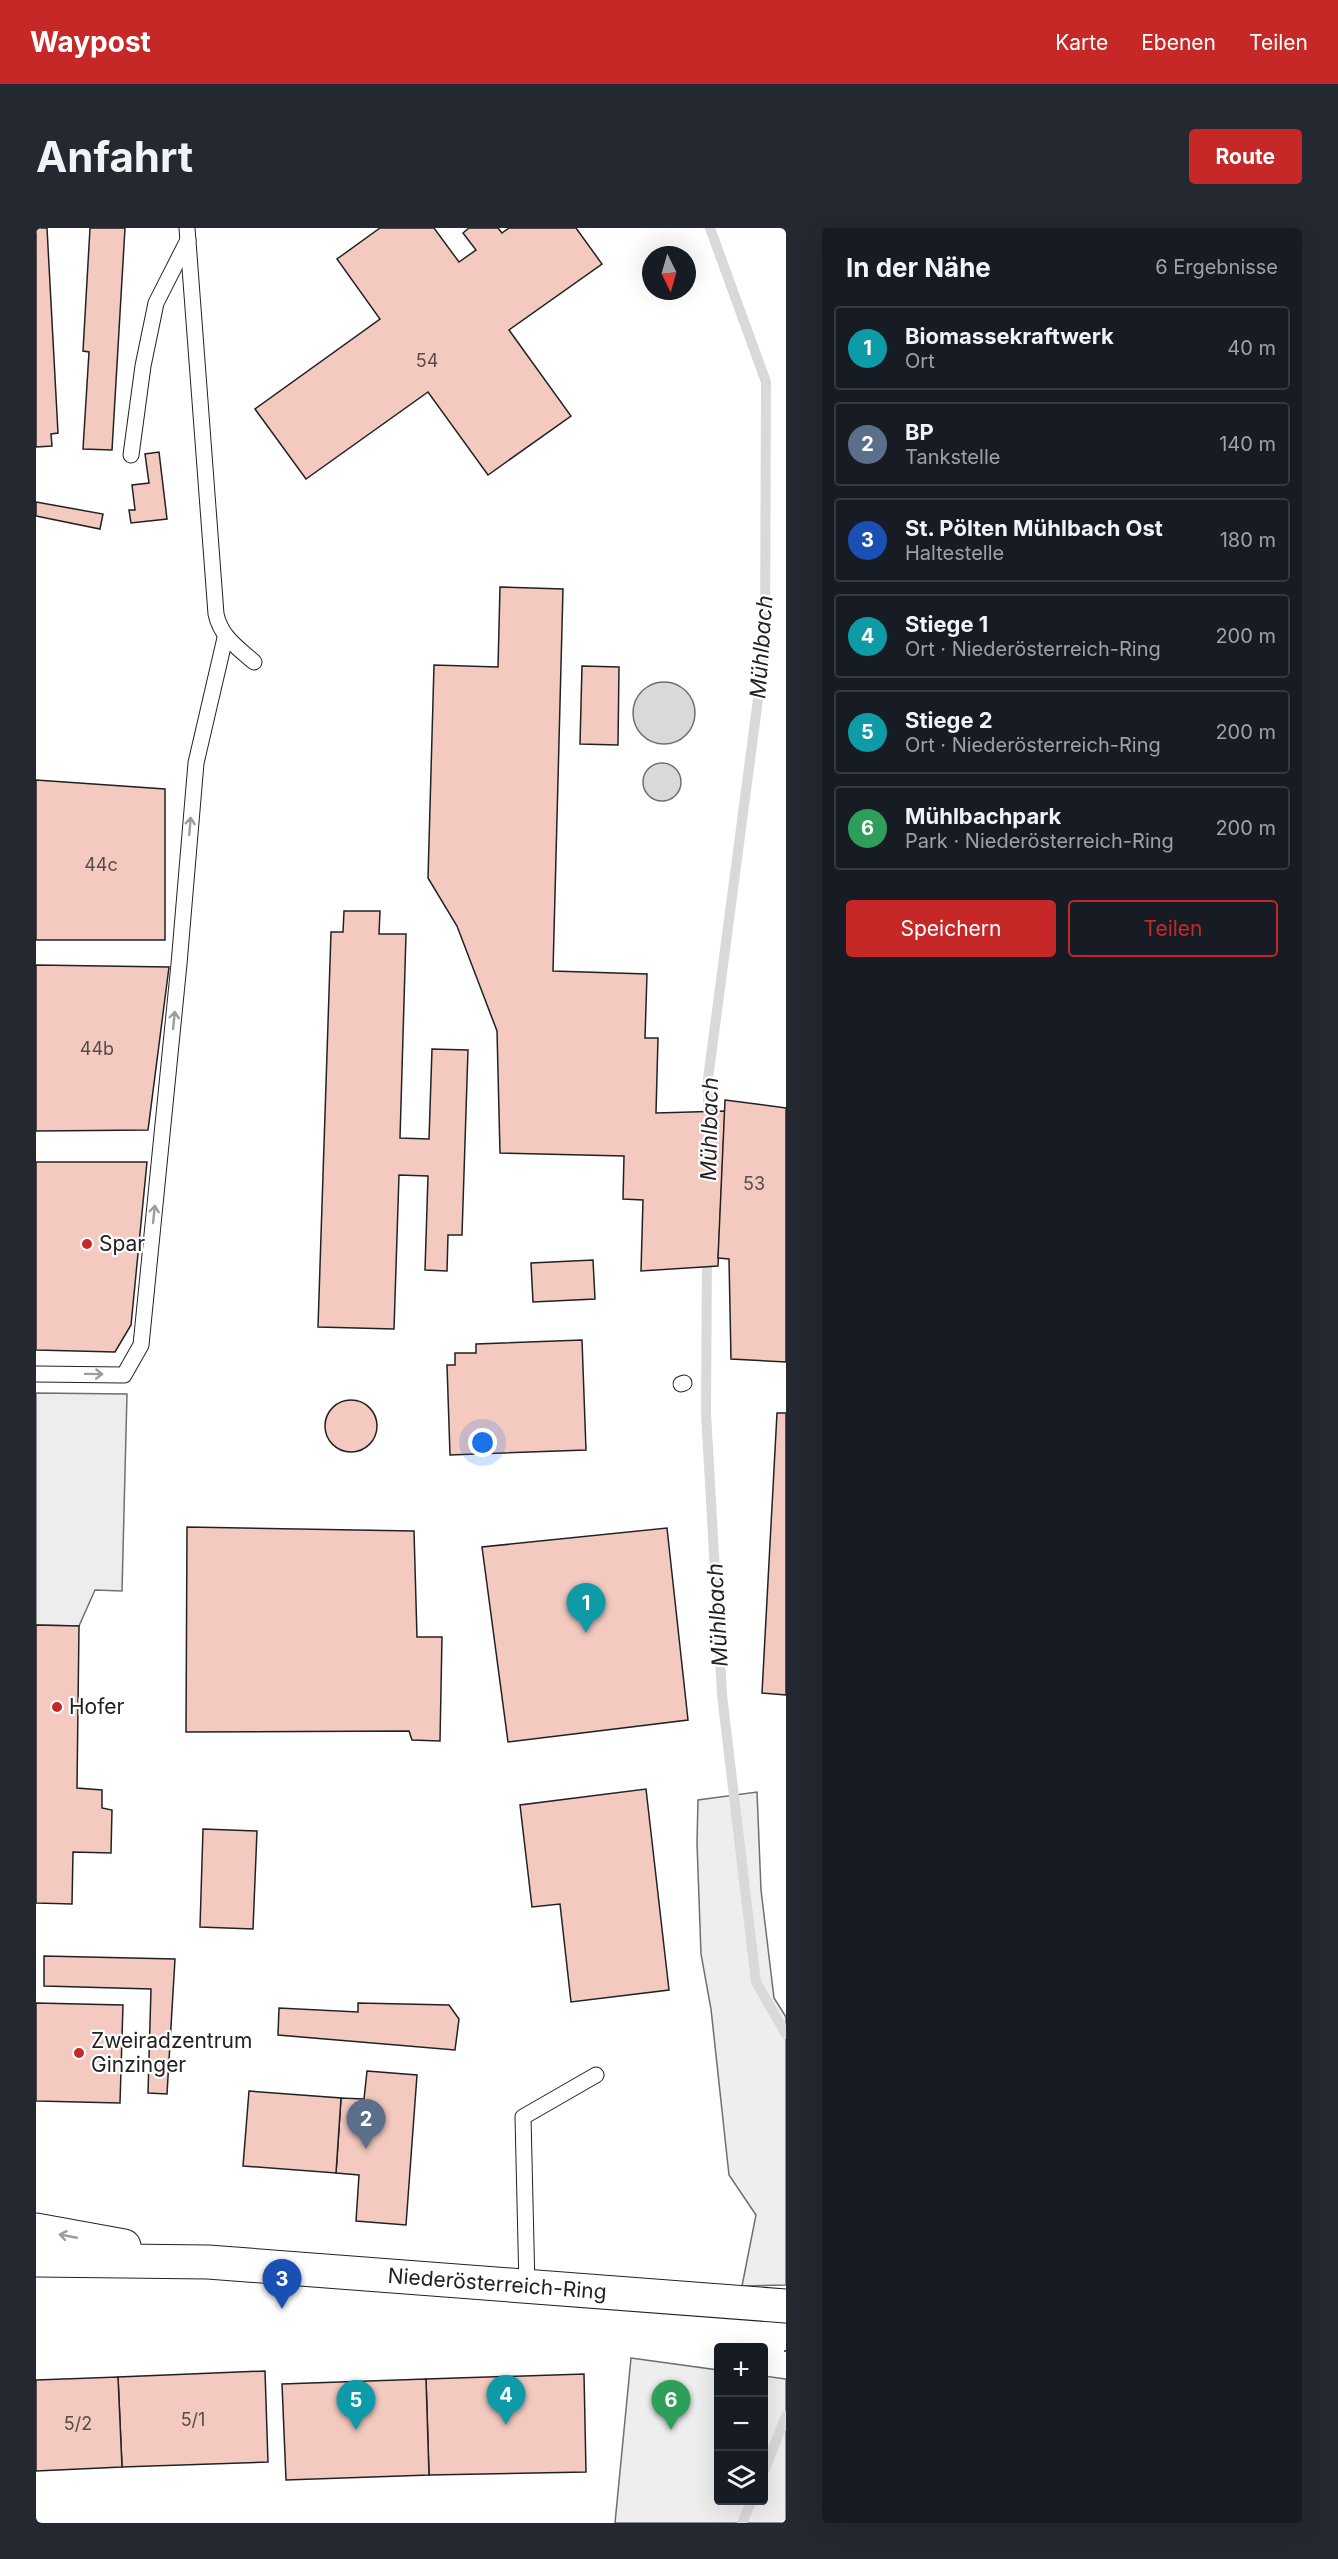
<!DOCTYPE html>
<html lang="de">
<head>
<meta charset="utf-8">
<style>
	:root { --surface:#171b24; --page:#242831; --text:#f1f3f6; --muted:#9ea1a6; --line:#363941; --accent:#c62828 }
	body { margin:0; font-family:Inter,sans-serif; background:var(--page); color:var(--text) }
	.controls { position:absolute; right:18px; bottom:18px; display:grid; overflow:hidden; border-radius:6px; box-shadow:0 6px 24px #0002 }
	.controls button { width:54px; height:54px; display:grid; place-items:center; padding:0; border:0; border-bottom:2px solid var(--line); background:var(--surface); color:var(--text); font:30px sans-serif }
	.compass { position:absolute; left:606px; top:18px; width:54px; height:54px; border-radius:50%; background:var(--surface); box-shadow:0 6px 24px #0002; rotate:175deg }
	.you { position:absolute; left:447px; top:1215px; width:21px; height:21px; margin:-15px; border:4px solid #fff; border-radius:50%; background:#1a73e8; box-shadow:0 0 0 9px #1a73e833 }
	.badge { display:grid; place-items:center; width:39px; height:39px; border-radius:50%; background:var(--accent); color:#fff; font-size:20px; font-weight:700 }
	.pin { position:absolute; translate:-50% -50px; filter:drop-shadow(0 2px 3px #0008) }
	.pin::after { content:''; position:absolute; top:32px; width:21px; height:18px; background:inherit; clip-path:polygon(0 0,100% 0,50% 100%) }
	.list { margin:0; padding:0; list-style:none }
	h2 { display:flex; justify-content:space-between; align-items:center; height:78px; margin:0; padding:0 24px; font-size:26px }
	h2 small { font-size:20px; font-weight:400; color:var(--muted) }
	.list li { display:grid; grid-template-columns:39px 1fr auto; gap:18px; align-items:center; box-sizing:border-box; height:84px; margin:0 12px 12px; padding:0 12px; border:2px solid var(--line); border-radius:6px }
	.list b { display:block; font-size:22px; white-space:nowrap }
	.list p { margin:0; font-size:20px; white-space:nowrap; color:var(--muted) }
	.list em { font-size:20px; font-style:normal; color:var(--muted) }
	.actions { display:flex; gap:12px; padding:18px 24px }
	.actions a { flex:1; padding:14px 0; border:2px solid var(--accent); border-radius:6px; text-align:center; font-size:21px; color:var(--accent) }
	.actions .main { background:var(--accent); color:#fff }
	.icon { flex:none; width:33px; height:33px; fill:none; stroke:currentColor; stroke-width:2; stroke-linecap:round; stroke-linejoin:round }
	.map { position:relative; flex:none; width:750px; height:2295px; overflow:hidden; border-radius:6px }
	header { display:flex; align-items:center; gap:36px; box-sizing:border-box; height:84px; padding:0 30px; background:var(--accent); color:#fff }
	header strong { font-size:28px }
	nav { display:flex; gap:33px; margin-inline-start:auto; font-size:21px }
	.intro { display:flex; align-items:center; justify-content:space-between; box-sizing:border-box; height:144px; padding:0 36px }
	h1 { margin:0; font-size:42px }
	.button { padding:15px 27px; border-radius:6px; background:var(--accent); color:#fff; font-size:21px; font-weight:700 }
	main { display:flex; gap:36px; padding:0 36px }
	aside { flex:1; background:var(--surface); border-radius:6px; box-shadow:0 6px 24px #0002 }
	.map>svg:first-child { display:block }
</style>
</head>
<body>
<header>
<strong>Waypost</strong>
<nav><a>Karte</a><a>Ebenen</a><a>Teilen</a></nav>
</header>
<div class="intro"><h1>Anfahrt</h1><a class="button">Route</a></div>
<main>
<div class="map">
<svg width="750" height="2295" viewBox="0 0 750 2295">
	<rect width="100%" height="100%" fill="#fff"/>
	<g fill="#eee" stroke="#6f6f6f" stroke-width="1.5">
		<polygon points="721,1564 725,1662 738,1770 750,1789 750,2057 706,2058 720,1987 693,1947 675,1781 665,1726 661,1615 662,1572"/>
		<polygon points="595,2130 682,2142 682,2272 728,2272 728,2148 750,2151 750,2295 579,2295"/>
	</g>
	<polygon fill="#ededed" stroke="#6f6f6f" stroke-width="1.5" points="0,1165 91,1166 86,1363 59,1362 43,1398 0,1397"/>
	<g fill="#d9d9d9" stroke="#6f6f6f" stroke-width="1.5">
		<circle cx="628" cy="485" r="31"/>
		<circle cx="626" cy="554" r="19"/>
	</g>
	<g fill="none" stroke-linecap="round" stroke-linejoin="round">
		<g stroke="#d9d9d9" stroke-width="10">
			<polyline points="672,895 672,851 729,418 730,154 674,0"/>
			<polyline points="671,1025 670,1185 686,1467 720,1754 750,1806"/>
			<polyline points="728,2243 750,2188"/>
			<polyline points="706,2295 716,2272"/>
		</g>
	</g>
	<g fill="#f3c9c0" stroke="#222" stroke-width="1.5">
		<polygon points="0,0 11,0 22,205 15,206 16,218 0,219"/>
		<polygon points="54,0 89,0 76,222 47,221 53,124 47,123"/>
		<polygon points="344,0 398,0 423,34 440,22 427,5 433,0 462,0 466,5 473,0 540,0 566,36 473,102 535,188 452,247 392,164 270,251 219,181 344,91 301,31"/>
		<polygon points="123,224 131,291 95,295 93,282 99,282 96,257 113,255 109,226"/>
		<polygon points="0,274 67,286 64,301 0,288"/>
		<polygon points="464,359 527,361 517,743 611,746 609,810 622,810 620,885 689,883 682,1038 605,1043 607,972 587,971 588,928 464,925 461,803 421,698 392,650 398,437 462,439"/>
		<polygon points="546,438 583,439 582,517 544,516"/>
		<polygon points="0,552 129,561 129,712 0,712"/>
		<polygon points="308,683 344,683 343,706 370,706 364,910 393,911 396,821 432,822 426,1007 412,1007 411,1043 389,1042 392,948 363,947 358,1101 282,1099 295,704 307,704"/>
		<polygon points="0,737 133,739 112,902 0,903"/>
		<polygon points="689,872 750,880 750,1134 695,1131 693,1031 682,1030"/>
		<polygon points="0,934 111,934 95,1097 79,1124 0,1122"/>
		<polygon points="557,1032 559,1071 497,1074 495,1035"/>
		<polygon points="546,1112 550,1222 414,1227 411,1137 419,1137 419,1125 440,1125 440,1116"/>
		<circle cx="315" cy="1198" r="26"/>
		<polygon points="741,1185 750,1185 750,1467 726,1465"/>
		<polygon points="151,1299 378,1303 381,1409 406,1409 404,1513 376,1512 373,1503 150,1504"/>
		<polygon points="631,1300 652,1492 472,1514 446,1319"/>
		<polygon points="0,1397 43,1398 41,1560 66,1562 66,1580 76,1582 75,1625 37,1624 36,1676 0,1675"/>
		<polygon points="610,1561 633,1762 535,1774 524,1676 496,1679 484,1577"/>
		<polygon points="167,1601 221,1603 217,1701 164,1699"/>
		<polygon points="8,1728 139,1731 131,1866 112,1865 115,1761 8,1758"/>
		<polygon points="0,1775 87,1777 84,1875 0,1873"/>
		<polygon points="322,1775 413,1777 423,1791 419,1822 242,1807 243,1780 322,1784"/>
		<polygon points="331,1843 381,1847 370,1997 320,1993 323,1947 300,1945 305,1870 328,1871"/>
		<polygon points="213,1863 305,1870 300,1945 207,1938"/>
		<polygon points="229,2143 232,2234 86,2239 82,2149"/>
		<polygon points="548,2146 550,2244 393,2247 390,2151"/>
		<polygon points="82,2149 86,2239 0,2243 0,2152"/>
		<polygon points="390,2151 393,2247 250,2252 246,2156"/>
	</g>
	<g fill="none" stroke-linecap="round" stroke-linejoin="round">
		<defs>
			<g id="lane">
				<path d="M151,0L180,386C185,409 201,419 218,434"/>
				<polyline points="95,227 107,138 120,75 152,12"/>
				<polyline points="0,1146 88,1147 105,1117 143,736 160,535 189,410"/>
				<polyline points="645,1156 648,1155"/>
				<polyline points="491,2059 487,1889 560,1847"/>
			</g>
			<g id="primary">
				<polyline points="0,2002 88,2018"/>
				<path id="s1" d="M0,2032L172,2034L750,2078"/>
			</g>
		</defs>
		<use href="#lane" stroke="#222" stroke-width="17"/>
		<use href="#primary" stroke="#222" stroke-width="35"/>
		<use href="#lane" stroke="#fff" stroke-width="15"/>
		<use href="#primary" stroke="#fff" stroke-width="33"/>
		<polyline stroke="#222" stroke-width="1.5" stroke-dasharray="8 3" stroke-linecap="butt" points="748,2123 750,2123"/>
	</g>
	<defs><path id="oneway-shaft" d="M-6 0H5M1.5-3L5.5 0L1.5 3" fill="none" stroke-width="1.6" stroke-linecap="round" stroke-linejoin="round" transform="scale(1.5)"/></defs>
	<g stroke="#9c9c9c">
		<use href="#oneway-shaft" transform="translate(154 598) rotate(-85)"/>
		<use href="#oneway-shaft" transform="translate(138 792) rotate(-84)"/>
		<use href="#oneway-shaft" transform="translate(118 986) rotate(-84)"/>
		<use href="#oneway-shaft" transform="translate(58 1146) rotate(1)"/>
		<use href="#oneway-shaft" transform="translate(32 2008) rotate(-169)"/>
	</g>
	<g fill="#c62828" stroke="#fff" stroke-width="2">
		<circle cx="51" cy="1016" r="6"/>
		<circle cx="21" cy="1479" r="6"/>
		<circle cx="43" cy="1825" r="6"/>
	</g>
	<g text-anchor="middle" stroke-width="4.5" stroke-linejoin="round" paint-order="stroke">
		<g font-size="18" fill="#564c4a">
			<text x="391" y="139">54</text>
			<text x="65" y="643">44c</text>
			<text x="61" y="827">44b</text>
			<text x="718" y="962">53</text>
			<text x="157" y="2198">5/1</text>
			<text x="42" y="2202">5/2</text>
		</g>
		<g font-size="21" fill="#222" stroke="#fff" text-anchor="start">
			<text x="63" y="1023">Spar</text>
			<text x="33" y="1486">Hofer</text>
			<text x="55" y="1820">Zweiradzentrum<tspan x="55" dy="24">Ginzinger</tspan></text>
		</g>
		<g font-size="21" fill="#222" stroke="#fff">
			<text dy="7" stroke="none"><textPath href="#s1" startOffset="462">Niederösterreich-Ring</textPath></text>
		</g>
		<g font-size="22" font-style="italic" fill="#222" stroke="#fff">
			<text transform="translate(725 419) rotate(-86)" y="8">Mühlbach</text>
			<text transform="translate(673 901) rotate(-89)" y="8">Mühlbach</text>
			<text transform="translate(681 1387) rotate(-93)" y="8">Mühlbach</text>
		</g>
	</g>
</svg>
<div class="controls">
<button>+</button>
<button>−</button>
<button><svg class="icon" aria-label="layers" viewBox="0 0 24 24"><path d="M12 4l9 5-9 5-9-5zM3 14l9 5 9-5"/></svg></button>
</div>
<svg class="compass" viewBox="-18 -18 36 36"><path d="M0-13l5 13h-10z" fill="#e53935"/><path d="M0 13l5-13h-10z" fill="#9ea1a6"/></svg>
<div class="you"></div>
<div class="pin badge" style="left:550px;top:1405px;background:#0f9aa8">1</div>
<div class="pin badge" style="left:330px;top:1921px;background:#5c6f8a">2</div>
<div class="pin badge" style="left:246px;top:2081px;background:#1a4fb4">3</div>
<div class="pin badge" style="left:470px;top:2197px;background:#0f9aa8">4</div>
<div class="pin badge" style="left:320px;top:2202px;background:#0f9aa8">5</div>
<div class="pin badge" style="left:635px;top:2202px;background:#2e9e5b">6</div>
</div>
<aside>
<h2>In der Nähe<small>6 Ergebnisse</small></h2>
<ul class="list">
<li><span class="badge" style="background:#0f9aa8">1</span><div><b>Biomassekraftwerk</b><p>Ort</p></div><em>40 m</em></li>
<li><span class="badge" style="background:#5c6f8a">2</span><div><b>BP</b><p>Tankstelle</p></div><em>140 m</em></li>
<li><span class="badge" style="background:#1a4fb4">3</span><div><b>St. Pölten Mühlbach Ost</b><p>Haltestelle</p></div><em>180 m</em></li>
<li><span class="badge" style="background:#0f9aa8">4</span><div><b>Stiege 1</b><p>Ort · Niederösterreich-Ring</p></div><em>200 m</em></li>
<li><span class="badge" style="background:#0f9aa8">5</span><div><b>Stiege 2</b><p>Ort · Niederösterreich-Ring</p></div><em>200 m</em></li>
<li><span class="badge" style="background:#2e9e5b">6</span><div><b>Mühlbachpark</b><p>Park · Niederösterreich-Ring</p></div><em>200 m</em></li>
</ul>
<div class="actions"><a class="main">Speichern</a><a>Teilen</a></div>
</aside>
</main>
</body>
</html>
